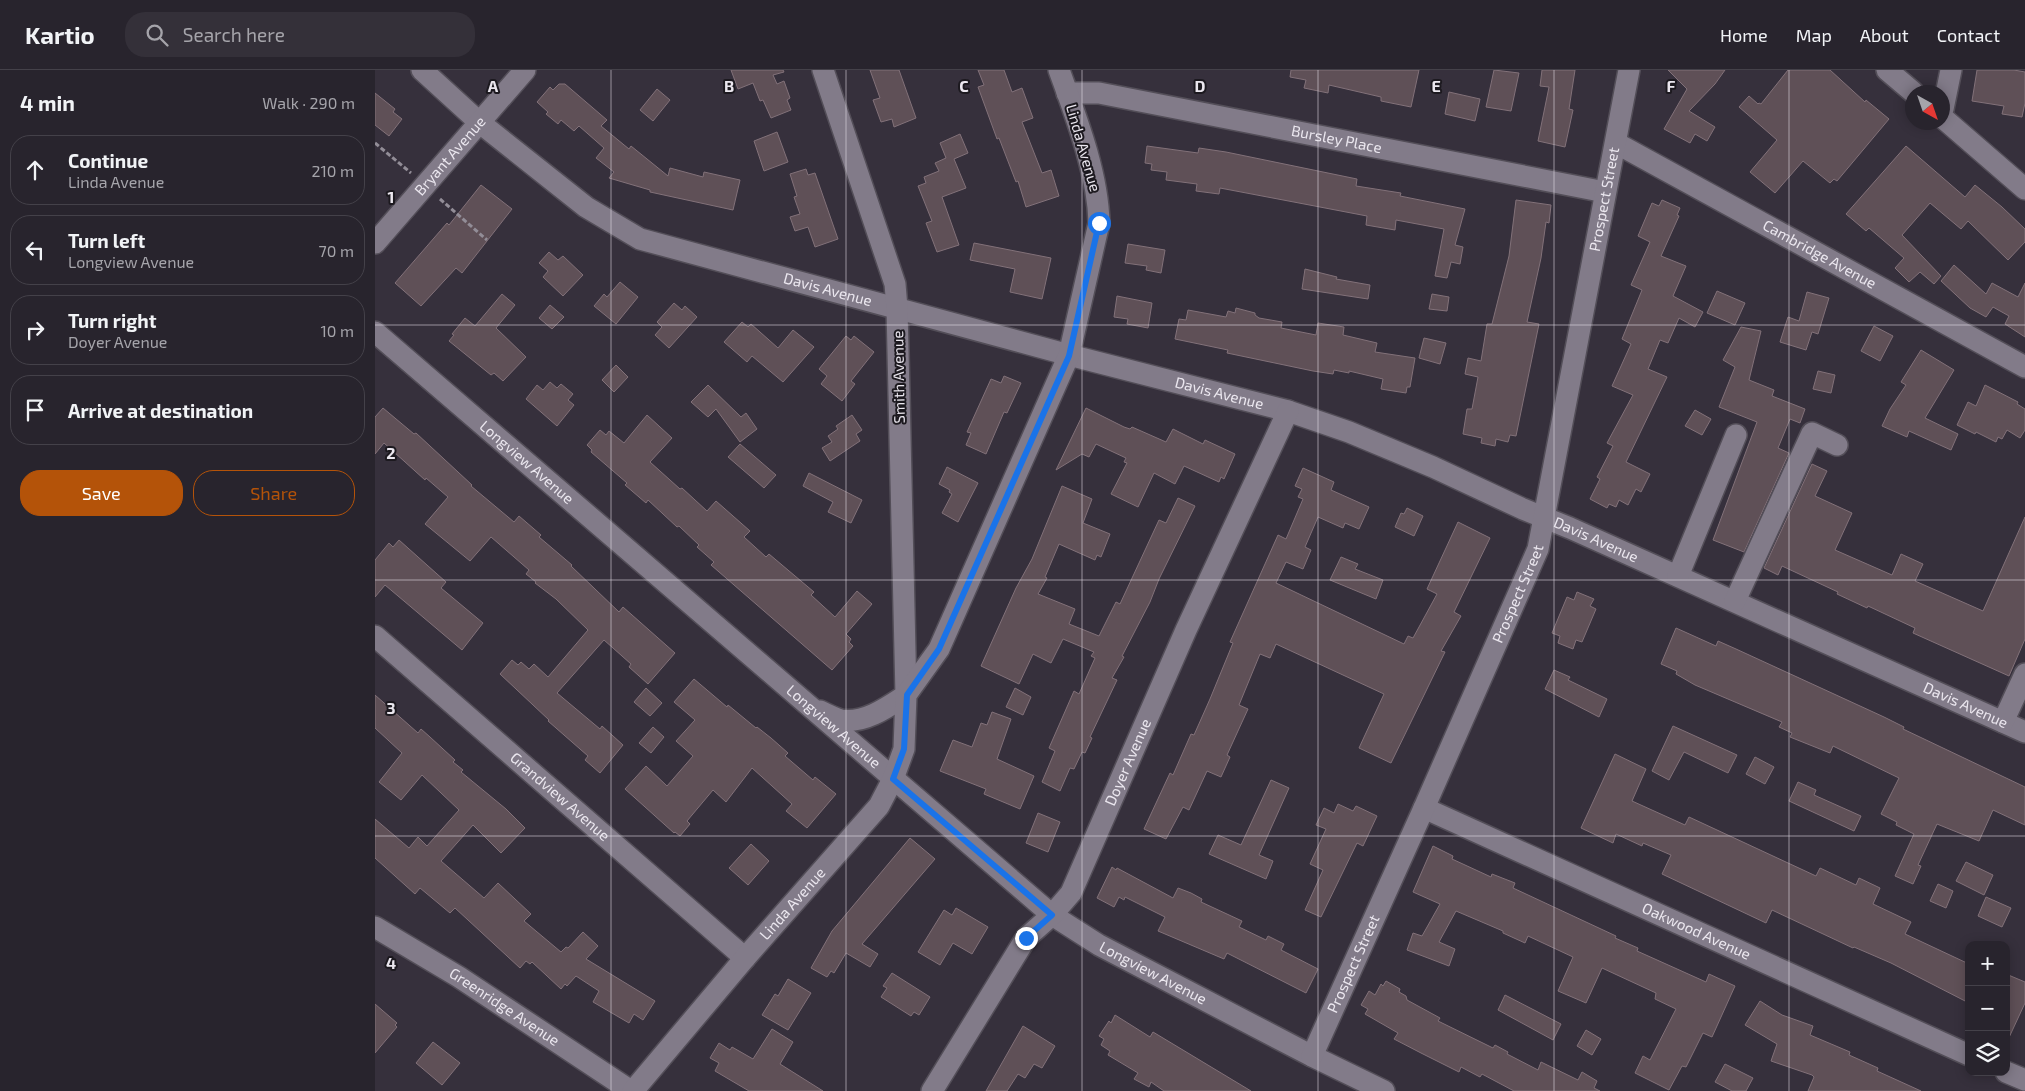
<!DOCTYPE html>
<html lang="en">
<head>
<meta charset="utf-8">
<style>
	:root { --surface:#28242d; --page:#343039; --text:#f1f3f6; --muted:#a5a4aa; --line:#444149; --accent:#b45309 }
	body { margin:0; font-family:"Exo 2",sans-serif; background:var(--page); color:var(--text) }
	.controls { position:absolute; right:15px; bottom:15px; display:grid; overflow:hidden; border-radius:10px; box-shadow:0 2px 12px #0003 }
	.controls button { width:45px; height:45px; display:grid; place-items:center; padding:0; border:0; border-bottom:1px solid var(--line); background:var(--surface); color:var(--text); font:25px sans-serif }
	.compass { position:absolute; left:1530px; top:15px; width:45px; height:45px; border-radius:50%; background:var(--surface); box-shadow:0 2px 12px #0003; rotate:140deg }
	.stop { position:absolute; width:15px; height:15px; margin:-11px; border:4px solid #1a73e8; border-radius:50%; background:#fff }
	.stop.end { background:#1a73e8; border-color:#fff; box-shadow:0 1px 5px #0008 }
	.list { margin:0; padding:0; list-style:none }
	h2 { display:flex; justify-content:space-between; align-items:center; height:65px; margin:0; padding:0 20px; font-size:21px }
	h2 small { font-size:16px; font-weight:400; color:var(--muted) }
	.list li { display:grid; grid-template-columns:32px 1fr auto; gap:15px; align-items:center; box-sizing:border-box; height:70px; margin:0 10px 10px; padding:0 10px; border:1px solid var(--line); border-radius:20px }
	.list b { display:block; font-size:19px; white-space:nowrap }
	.list p { margin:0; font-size:16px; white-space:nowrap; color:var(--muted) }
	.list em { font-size:16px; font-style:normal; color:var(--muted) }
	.actions { display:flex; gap:10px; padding:15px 20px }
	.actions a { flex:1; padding:11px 0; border:1px solid var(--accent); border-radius:20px; text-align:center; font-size:18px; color:var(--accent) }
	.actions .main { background:var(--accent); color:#fff }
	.icon { flex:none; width:28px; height:28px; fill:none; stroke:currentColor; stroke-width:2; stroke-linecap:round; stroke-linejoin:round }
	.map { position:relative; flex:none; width:1650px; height:1021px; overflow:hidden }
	header { display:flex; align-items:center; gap:30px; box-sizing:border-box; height:70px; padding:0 25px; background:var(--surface); border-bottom:1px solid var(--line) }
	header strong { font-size:24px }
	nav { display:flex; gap:28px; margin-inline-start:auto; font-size:18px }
	.search { width:350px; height:45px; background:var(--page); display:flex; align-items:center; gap:12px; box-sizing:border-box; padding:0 18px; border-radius:20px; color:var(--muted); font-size:19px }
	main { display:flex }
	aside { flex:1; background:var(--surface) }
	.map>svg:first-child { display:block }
</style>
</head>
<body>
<header>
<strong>Kartio</strong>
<div class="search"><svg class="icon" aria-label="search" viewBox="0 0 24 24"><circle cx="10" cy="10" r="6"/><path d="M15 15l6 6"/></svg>Search here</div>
<nav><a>Home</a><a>Map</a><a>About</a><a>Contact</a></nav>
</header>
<main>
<aside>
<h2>4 min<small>Walk · 290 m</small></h2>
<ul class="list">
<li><svg class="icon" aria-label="ahead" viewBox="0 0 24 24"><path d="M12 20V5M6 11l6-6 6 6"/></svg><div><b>Continue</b><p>Linda Avenue</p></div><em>210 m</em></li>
<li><svg class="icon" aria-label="left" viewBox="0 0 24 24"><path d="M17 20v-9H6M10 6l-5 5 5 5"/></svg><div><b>Turn left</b><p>Longview Avenue</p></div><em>70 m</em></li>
<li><svg class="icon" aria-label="right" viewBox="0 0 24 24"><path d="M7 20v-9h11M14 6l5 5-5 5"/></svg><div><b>Turn right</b><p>Doyer Avenue</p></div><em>10 m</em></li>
<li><svg class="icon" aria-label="arrive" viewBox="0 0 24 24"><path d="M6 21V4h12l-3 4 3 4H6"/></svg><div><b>Arrive at destination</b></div></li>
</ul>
<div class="actions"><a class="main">Save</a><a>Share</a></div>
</aside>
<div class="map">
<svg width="1650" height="1021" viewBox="0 0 1650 1021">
	<rect width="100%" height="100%" fill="#36303c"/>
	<g fill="#5f5057" stroke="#827179">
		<polygon points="356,0 408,0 409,2 398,5 402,14 409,11 415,28 412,30 416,40 396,48 388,30 385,31 378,13 363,19"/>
		<polygon points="495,0 524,0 541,48 519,57 517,49 506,52 498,30 505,28"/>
		<polygon points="603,0 629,0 637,22 647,18 658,48 647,52 667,103 676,100 684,126 651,137 643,111 641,112 624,68 622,69 603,17 609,15"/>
		<polygon points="916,0 1044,0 1036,37 1006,31 1006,27 954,15 953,23 929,18 931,10 915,7"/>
		<polygon points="1119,0 1144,3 1136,41 1111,37"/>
		<polygon points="1167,0 1200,0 1194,39 1198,40 1190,77 1163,71 1174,17 1165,16"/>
		<polygon points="1293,0 1350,0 1340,14 1314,41 1340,57 1332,71 1320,64 1315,73 1289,59 1312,19"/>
		<polygon points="1413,0 1455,0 1490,32 1491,30 1514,49 1462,111 1459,109 1455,113 1428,91 1400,123 1375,102 1402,70 1364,37 1374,26 1383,34 1384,33 1386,34"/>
		<polygon points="1602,0 1639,0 1650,2 1650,33 1647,47 1627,44 1629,36 1597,31"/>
		<polygon points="184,14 190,14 232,50 226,56 254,79 256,76 293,106 295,98 328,107 329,102 365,110 358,140 275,122 275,120 234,108 239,102 221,88 229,78 204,56 199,61 186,50 183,54 171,44 173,42 162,32 175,17 178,20"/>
		<polygon points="282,19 295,30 278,51 265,40"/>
		<polygon points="1074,22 1105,29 1100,51 1070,44"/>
		<polygon points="0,23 20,39 18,42 27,49 14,66 0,55"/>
		<polygon points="402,62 413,92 389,101 379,71"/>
		<polygon points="585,64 593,83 579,89 591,118 567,127 584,175 562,182 551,153 557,151 543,116 551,113 549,107 564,101 560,93 571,88 565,73"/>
		<polygon points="772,76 823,83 824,78 851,82 982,109 981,116 1026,123 1025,126 1090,139 1080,175 1088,177 1085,194 1076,192 1072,208 1060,206 1069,159 1021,150 1020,160 991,155 992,146 924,133 845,118 844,124 821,121 822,114 791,110 792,102 776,100 777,94 770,93"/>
		<polygon points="1531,76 1590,127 1600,115 1627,137 1650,159 1650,172 1633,190 1593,151 1586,159 1555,133 1527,165 1566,206 1559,214 1545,202 1534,212 1520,198 1529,188 1494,158 1491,161 1471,144"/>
		<polygon points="431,99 433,105 440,103 463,169 440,177 433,157 420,161 415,147 425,144 419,127 422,126 415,104"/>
		<polygon points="106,115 137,139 87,203 81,198 46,236 20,213 72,153 74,155"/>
		<polygon points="1141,130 1176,135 1174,153 1171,152 1166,188 1152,252 1164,254 1141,366 1135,365 1133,372 1121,369 1120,376 1106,373 1107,368 1088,364 1092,339 1097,339 1103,307 1090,304 1093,288 1106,291 1112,254 1117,254 1134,186"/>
		<polygon points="1287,130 1305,138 1302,145 1304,146 1286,186 1311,196 1298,226 1328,242 1320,257 1304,248 1293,273 1285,270 1273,299 1292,307 1251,392 1275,404 1266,422 1261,419 1253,435 1244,430 1241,437 1234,434 1232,438 1215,429 1225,409 1222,407 1238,376 1232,373 1258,325 1237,316 1256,274 1247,269 1267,220 1256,215 1275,172 1263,166 1277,133 1284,136"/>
		<polygon points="599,173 676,188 667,229 635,222 640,199 595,190"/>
		<polygon points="753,174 790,180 786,203 771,200 772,196 750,193"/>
		<polygon points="174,182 183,190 188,186 208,205 188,226 168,207 173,201 164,193"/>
		<polygon points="1579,195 1611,224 1617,213 1643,227 1650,213 1650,267 1630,254 1634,246 1618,237 1611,247 1595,238 1566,211"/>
		<polygon points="930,199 962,207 961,209 995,215 993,229 927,219"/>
		<polygon points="245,212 263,227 241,254 219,236 229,224 232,227"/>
		<polygon points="1342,221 1370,233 1360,255 1332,243"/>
		<polygon points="1432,222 1454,228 1443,264 1437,262 1431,280 1405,272 1413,247 1424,251"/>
		<polygon points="127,224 140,235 121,258 151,287 128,311 119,303 116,305 74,271 79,265 77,264 90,248 100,256"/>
		<polygon points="1057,224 1074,227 1072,241 1054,239"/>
		<polygon points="742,226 777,233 773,258 752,254 753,249 739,247"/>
		<polygon points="299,233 307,240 310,236 322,247 294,278 280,265 287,257 282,252"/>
		<polygon points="175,235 189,247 177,259 164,248"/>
		<polygon points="861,238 880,243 880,245 884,248 907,252 906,258 941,265 943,253 969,257 968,265 1002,273 1000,282 1040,288 1035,317 1032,317 1031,323 1006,319 1008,309 974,301 974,303 959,300 958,304 938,301 852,283 853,280 800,269 804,249 811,250 813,240 851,247 853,241 860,243"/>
		<polygon points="367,252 373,257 376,254 403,278 418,260 439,277 408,312 377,286 372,292 349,272"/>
		<polygon points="1499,256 1518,266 1505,291 1486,281"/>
		<polygon points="1366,257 1386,261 1374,310 1399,320 1397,326 1430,339 1425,353 1415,349 1403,378 1414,383 1369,482 1338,470 1382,352 1344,337 1360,297 1348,290"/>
		<polygon points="471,266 476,270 479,266 499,282 476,311 480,314 467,331 446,314 452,306 444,299"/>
		<polygon points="1049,268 1071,273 1065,294 1044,288"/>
		<polygon points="1546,280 1579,300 1550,348 1583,364 1576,380 1534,361 1532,367 1507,356 1515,339 1531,315 1526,312"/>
		<polygon points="241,295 253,307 239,322 227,310"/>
		<polygon points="1443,301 1460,305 1456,323 1438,319"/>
		<polygon points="629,306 646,313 632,343 629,342 611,384 591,375 596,363 592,362 616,309 626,313"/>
		<polygon points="175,312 182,318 186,314 198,324 193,330 199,335 182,356 151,329 162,315 168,320"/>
		<polygon points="333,315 366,347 371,343 382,359 365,372 341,339 333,347 316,332"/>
		<polygon points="1610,315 1643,332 1642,334 1650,339 1650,360 1645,368 1632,360 1627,369 1623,367 1621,372 1601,362 1600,364 1582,355 1593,332 1601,336"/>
		<polygon points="8,338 39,364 41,363 97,415 96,416 139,452 144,446 166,465 164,467 197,495 196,496 244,542 248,537 300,583 273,614 254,597 256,594 229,570 182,623 225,659 227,656 248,675 225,703 210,690 213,686 173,651 174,650 125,604 137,590 143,595 146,592 154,599 159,594 173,607 213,560 181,529 160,513 161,512 151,504 154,500 116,467 95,491 50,454 73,427 51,408 50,410 9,373 0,384 0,347"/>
		<polygon points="711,338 749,357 755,359 757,357 791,372 798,359 828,374 830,370 860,384 849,409 846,407 844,412 809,396 800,414 779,403 763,437 736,424 752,393 749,392 751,388 721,374 714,387 707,384 681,400"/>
		<polygon points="1320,340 1336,349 1327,365 1310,356"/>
		<polygon points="272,345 297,368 275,392 305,419 307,418 332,441 341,431 375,461 369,467 391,487 394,484 439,522 436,525 460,547 482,521 497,534 471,564 476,569 474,572 478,576 457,600 336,495 339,492 322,477 324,475 304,456 302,457 273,430 271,433 250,415 252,413 216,382 217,380 212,375 225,360 231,365 234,361 249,373"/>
		<polygon points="477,345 487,360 481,364 485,371 455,391 447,378 457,372 453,366 463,359 461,356"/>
		<polygon points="365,374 401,405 389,418 353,387"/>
		<polygon points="1437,394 1452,401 1440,426 1477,443 1460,480 1517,505 1526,484 1548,494 1540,511 1608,541 1650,447 1650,569 1634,606 1538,563 1540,558 1493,536 1492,538 1462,524 1463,522 1407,496 1403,505 1389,498"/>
		<polygon points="572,397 603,413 583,452 567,443 577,424 574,422 575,420 564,414"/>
		<polygon points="928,398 959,412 956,420 994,437 984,459 970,453 968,458 943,447 930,477 936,480 928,499 911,492 901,513 1029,574 1033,566 1038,568 1062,524 1052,519 1083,452 1115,468 1079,542 1086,546 1066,581 1070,582 1016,693 984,678 1009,624 901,574 895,588 885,584 864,635 873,639 852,685 855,687 846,707 832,701 814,740 808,737 791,769 769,759 795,703 798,705 816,664 819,665 835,629 858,573 855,572 903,465 911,469 928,429 923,427 927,419 920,416"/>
		<polygon points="434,403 487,430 476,453 453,442 458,432 428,416"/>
		<polygon points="687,416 717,429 708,453 735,464 726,487 722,485 720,490 684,474 670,507 672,508 663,524 700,539 694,554 724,566 741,532 745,534 784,450 791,453 803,428 820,436 784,509 775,532 747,586 749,587 737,608 742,610 715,667 717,668 710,683 707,682 699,699 695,698 685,721 667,712 680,681 674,678 699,621 704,624 720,588 716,586 719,582 688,569 676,593 658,584 644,614 606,596 641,518 657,489"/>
		<polygon points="1032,438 1048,446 1039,466 1020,457 1026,443 1029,444"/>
		<polygon points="24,470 71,512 66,518 108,553 87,580 10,515 0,527 0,490 14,473 18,477"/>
		<polygon points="966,487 983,494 980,499 1008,510 1001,529 955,510"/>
		<polygon points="1202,522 1219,529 1215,536 1221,539 1207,572 1201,570 1198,579 1183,573 1185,566 1177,563 1192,527 1199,530"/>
		<polygon points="1301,558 1341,576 1343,571 1361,579 1509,647 1529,657 1528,659 1650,717 1650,755 1618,740 1604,771 1562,754 1543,795 1546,796 1538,814 1520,806 1539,764 1521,755 1522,752 1506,744 1524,708 1458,676 1455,683 1415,667 1417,663 1404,657 1407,652 1320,615 1301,604 1302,601 1286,594"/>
		<polygon points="1179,600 1195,607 1193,610 1232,629 1224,647 1170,619"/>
		<polygon points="319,609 352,637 353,635 381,658 382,657 396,668 413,683 410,686 438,710 440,707 461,724 432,758 411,741 417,734 377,698 351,732 338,720 312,751 315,754 305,766 300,762 299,763 250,719 271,696 292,716 318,686 301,671 320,650 299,632"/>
		<polygon points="271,618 287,633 275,646 259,632"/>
		<polygon points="640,618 656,627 648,645 631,637"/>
		<polygon points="0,625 43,663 46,659 55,667 80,690 78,692 88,700 86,702 131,739 150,758 126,783 98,755 66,791 109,828 123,813 156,844 149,851 186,882 191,877 193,878 208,862 223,876 211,889 280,931 268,950 259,944 254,953 218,932 224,921 201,906 192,916 190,914 186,919 157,892 155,894 151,891 145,898 80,838 75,843 45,818 40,824 0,788 0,749 34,778 43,767 52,776 84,740 47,705 26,730 4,712 27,683 0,658"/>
		<polygon points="617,642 636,649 622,689 659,706 645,739 609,724 611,719 565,701 578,670 597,677 606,653 612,655"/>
		<polygon points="1298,656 1362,685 1353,703 1309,682 1294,710 1277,701"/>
		<polygon points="278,657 289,667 276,683 264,673"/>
		<polygon points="1240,684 1271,699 1257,731 1310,755 1314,747 1441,806 1445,798 1481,815 1484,808 1505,818 1498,834 1536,852 1530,864 1594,894 1594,933 1516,893 1479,877 1478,878 1397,840 1391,853 1287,804 1296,785 1268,773 1267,776 1241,764 1238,773 1206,758"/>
		<polygon points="1380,687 1399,697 1390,714 1371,704"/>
		<polygon points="896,710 914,718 884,785 898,791 891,809 834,784 843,765 866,775"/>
		<polygon points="1423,712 1441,720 1439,725 1486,746 1479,761 1414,731"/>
		<polygon points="963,734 978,741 981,736 1002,746 988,776 982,773 946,847 930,840 948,800 935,794 951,759 941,755 949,738 959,743"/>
		<polygon points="663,743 685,752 673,782 651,773"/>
		<polygon points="535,768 560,789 487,874 503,884 495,897 471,883 459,903 456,901 452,907 436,898 457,861"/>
		<polygon points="376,774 394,791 373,815 354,798"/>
		<polygon points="1058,776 1078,786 1077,789 1116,807 1117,804 1140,813 1138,818 1241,866 1240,868 1263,878 1262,881 1331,912 1334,904 1360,916 1337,967 1328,963 1311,997 1307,996 1294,1020 1260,1003 1268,986 1275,990 1301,939 1280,929 1281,923 1227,898 1211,933 1183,921 1198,887 1153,866 1150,873 1128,863 1128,861 1081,841 1064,872 1080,879 1074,896 1032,880 1038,863 1047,866 1065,834 1038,822"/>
		<polygon points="1591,792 1618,805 1609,825 1581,811"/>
		<polygon points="737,797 741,800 742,798 798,828 803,818 816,823 827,829 826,832 867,851 864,857 891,870 893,866 909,874 906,880 943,899 931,923 852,883 849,889 783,861 790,847 750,827 749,830 744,827 739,837 722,828"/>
		<polygon points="1563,814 1578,821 1571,838 1555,831"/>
		<polygon points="1611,827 1636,838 1627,857 1603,846"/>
		<polygon points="581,838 613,857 597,884 578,873 565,895 543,882 569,840 577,845"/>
		<polygon points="517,903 555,927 544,945 539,942 536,946 506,927 512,918 508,916"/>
		<polygon points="1631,904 1650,912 1650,933 1631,974"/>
		<polygon points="413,909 436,923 413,960 387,945 400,924 403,926"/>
		<polygon points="1011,911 1025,919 1024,922 1031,926 1032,930 1065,948 1063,951 1118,978 1120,975 1133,982 1132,984 1163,1000 1166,992 1203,1010 1207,1002 1222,1011 1219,1018 1225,1021 1139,1021 1107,1004 1105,1007 1086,997 1084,1002 1046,983 1019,969 1023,963 990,944 993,939 986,935 994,921 1000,925 1006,914 1008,916"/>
		<polygon points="1130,925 1186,954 1178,970 1123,940"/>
		<polygon points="1385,931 1407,945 1438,956 1435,965 1475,982 1474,985 1503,998 1502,1001 1546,1021 1433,1021 1439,1007 1437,1005 1396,991 1402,974 1370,955"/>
		<polygon points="0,934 22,953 20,955 22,957 0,983"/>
		<polygon points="740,945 775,967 778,962 876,1021 789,1021 776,1012 774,1017 759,1009 763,1003 733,985 735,981 726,975 729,969 724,966 734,951 736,953"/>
		<polygon points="648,956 680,976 667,998 659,994 650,1008 643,1004 632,1021 611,1021"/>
		<polygon points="397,959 418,972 405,994 448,1021 374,1021 340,1001 344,993 335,988 344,973 355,980 357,977 378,989"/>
		<polygon points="1211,960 1226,969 1217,985 1202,976"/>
		<polygon points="58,972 85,993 67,1015 41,993"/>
		<polygon points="1350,994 1378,1008 1371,1021 1357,1021 1340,1012"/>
	</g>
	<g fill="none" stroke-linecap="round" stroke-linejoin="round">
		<defs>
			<g id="minor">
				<path id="s1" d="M47,0L104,52L211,137L265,169L694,285L913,341L974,362L1058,397L1148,439L1195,458L1650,662"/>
				<polyline points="1512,0 1538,22"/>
				<path id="s2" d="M692,23H724L1230,122"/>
				<polyline points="1568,39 1576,0"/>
				<polyline points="1568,48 1650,119"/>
				<path id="s3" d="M1241,73L1650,297"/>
				<path id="s4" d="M0,173L150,0"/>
				<path id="s5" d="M0,262L677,845L724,875L937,986L1009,1021"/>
				<polyline points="1303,506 1361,365"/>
				<polyline points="1360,531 1437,363 1462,375"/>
				<path id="s6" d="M0,566L370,888"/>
				<path d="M445,641C451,644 459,648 466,650C489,654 513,637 531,625L522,238L520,214L448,0"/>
				<polyline points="1628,652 1650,604"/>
				<path id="s7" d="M1049,738L1594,985"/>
				<path id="s8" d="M0,857L84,907L256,1021"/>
				<path id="s9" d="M937,986L1049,738L1163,479L1254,0"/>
				<polyline points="1631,1002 1650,1010"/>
				<path id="s10" d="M258,1021L370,888L504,736L518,709L529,679L531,625L564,579L694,285L724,153C723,103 701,47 684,0"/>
				<path id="s11" d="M557,1021L651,868L677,845L696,823L811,560L913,341"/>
			</g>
		</defs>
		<use href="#minor" stroke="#534e58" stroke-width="24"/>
		<g stroke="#928d97" stroke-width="3" stroke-dasharray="5 2.5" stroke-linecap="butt">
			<polyline points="0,73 36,103"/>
			<polyline points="65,129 112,170"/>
		</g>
		<use href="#minor" stroke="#827b89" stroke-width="21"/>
	</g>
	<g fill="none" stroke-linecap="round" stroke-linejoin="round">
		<polyline stroke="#1a73e8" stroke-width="6" points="651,868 677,845 518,709 529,679 532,625 564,579 694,286 724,153"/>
	</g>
	<path fill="none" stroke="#ebe7ef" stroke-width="1" stroke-opacity="0.55" d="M236,0V1021M471,0V1021M707,0V1021M943,0V1021M1179,0V1021M1414,0V1021M0,255H1650M0,510H1650M0,766H1650"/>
	<g text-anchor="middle" stroke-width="4" stroke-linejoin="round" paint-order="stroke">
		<g font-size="15" fill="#ebe7ef" stroke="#1c191f">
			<text dy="5" stroke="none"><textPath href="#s2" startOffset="274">Bursley Place</textPath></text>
			<text transform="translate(708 78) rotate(74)" y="5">Linda Avenue</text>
			<text dy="5" stroke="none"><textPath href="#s4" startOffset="115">Bryant Avenue</textPath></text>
			<text dy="5" stroke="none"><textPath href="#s9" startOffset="911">Prospect Street</textPath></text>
			<text dy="5" stroke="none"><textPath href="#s3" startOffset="232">Cambridge Avenue</textPath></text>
			<text dy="5" stroke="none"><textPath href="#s1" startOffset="471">Davis Avenue</textPath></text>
			<text transform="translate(524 307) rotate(-91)" y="5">Smith Avenue</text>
			<text dy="5" stroke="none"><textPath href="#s1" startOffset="876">Davis Avenue</textPath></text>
			<text dy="5" stroke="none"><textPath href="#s5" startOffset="200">Longview Avenue</textPath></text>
			<text dy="5" stroke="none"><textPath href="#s1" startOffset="1281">Davis Avenue</textPath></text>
			<text dy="5" stroke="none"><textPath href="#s9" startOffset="506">Prospect Street</textPath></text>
			<text dy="5" stroke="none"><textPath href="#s1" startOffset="1686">Davis Avenue</textPath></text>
			<text dy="5" stroke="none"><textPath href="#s5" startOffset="605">Longview Avenue</textPath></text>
			<text dy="5" stroke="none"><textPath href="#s11" startOffset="386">Doyer Avenue</textPath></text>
			<text dy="5" stroke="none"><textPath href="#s6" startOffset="245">Grandview Avenue</textPath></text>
			<text dy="5" stroke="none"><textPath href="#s10" startOffset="246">Linda Avenue</textPath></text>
			<text dy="5" stroke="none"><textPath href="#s7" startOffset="299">Oakwood Avenue</textPath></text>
			<text dy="5" stroke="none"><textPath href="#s9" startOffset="101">Prospect Street</textPath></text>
			<text dy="5" stroke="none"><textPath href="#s5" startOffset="1010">Longview Avenue</textPath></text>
			<text dy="5" stroke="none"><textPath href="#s8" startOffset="152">Greenridge Avenue</textPath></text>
		</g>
	</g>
	<g font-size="16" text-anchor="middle" font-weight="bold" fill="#ebe7ef" stroke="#1c191f" stroke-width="4" stroke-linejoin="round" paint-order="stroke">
		<text x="118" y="22">A</text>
		<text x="354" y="22">B</text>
		<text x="589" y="22">C</text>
		<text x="825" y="22">D</text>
		<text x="1061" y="22">E</text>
		<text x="1296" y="22">F</text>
		<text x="16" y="133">1</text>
		<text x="16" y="389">2</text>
		<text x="16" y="644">3</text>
		<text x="16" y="899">4</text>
	</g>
</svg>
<div class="controls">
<button>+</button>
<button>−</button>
<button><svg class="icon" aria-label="layers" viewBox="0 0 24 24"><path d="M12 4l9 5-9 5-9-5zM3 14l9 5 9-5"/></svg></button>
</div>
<svg class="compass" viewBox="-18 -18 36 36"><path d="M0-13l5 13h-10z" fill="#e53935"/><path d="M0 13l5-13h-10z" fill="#a5a4aa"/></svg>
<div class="stop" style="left:724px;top:153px"></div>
<div class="stop end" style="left:651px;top:868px"></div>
</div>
</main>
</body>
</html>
